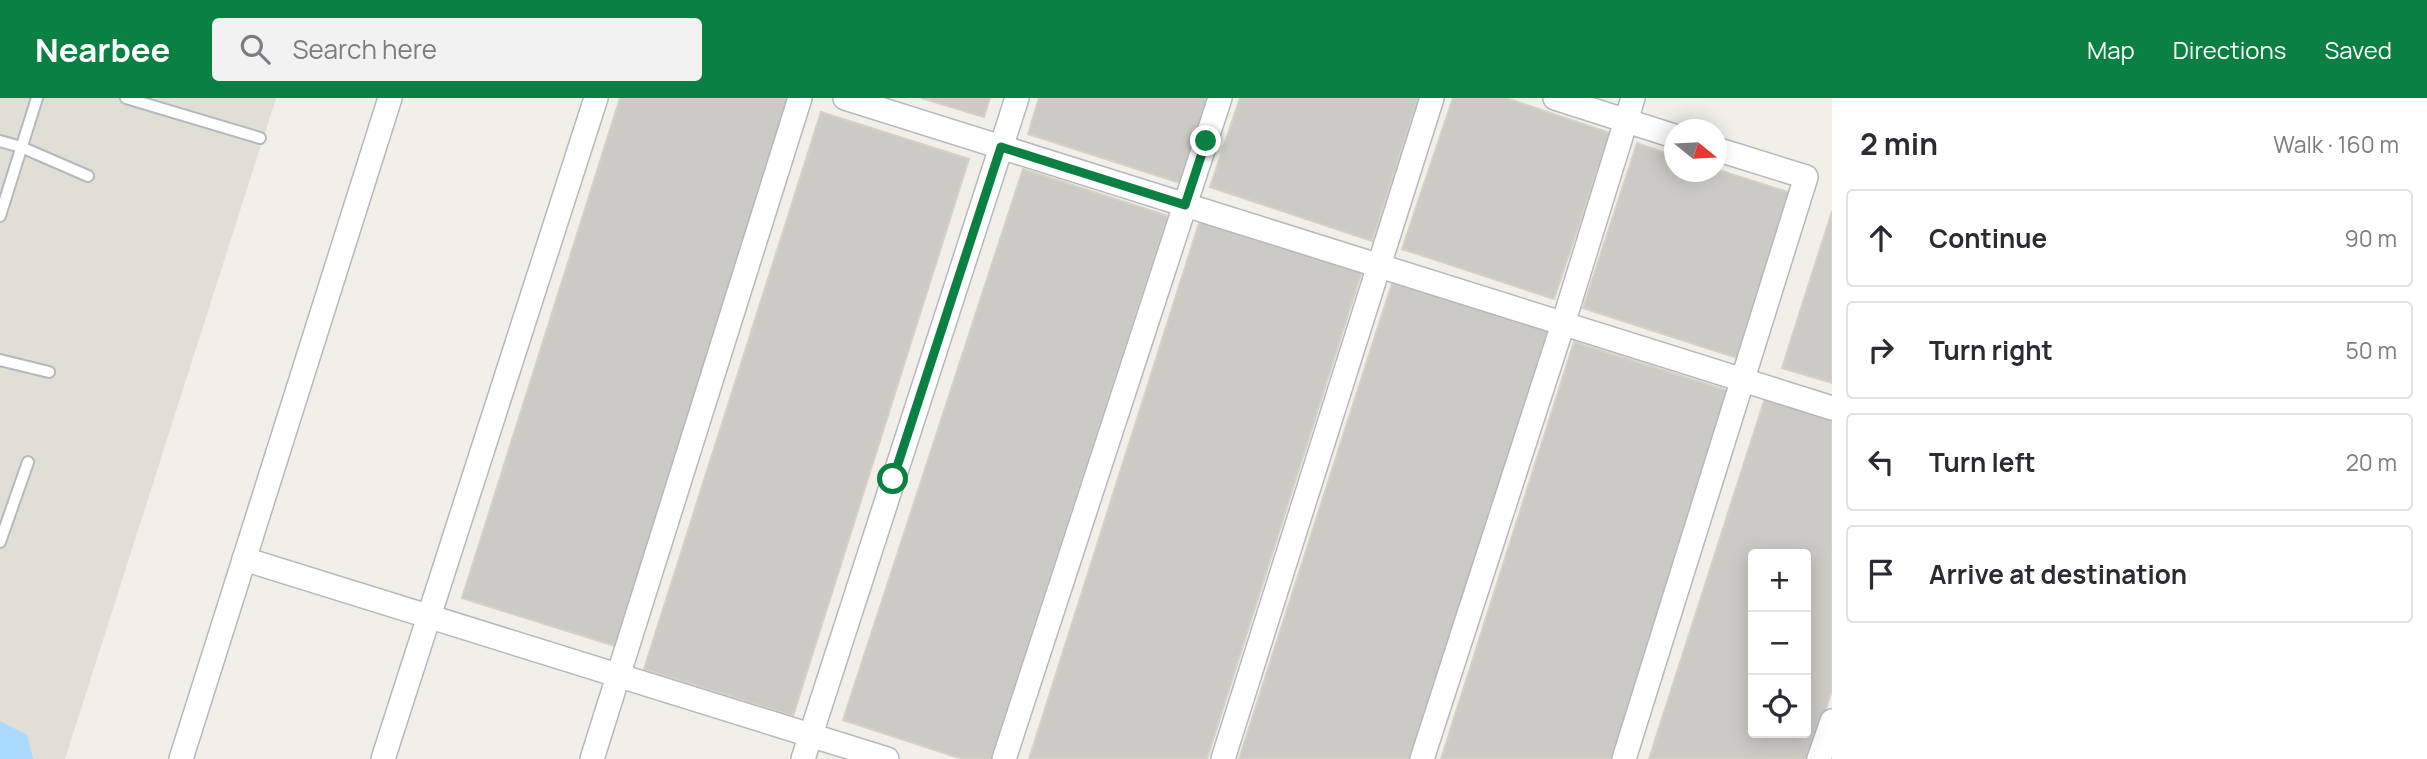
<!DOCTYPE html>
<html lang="en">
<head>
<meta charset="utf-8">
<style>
	:root { --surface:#fff; --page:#f2f2f3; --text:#2b2b33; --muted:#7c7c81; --line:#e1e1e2; --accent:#0b8043 }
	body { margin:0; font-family:Manrope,sans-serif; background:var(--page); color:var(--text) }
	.controls { position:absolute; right:21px; bottom:21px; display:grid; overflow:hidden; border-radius:7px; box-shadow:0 4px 18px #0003 }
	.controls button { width:63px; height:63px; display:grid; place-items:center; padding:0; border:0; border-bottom:2px solid var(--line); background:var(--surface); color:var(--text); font:35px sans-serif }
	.compass { position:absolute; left:1664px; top:21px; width:63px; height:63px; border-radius:50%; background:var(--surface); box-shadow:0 4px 18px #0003; rotate:108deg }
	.stop { position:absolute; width:21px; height:21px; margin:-16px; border:5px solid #0b8043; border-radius:50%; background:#fff }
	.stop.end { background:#0b8043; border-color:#fff; box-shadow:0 2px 7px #0008 }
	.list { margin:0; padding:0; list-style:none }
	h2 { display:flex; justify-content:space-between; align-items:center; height:91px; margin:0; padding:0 28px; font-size:30px }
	h2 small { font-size:23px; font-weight:400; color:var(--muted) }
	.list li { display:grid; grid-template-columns:46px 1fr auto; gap:21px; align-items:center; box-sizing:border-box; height:98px; margin:0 14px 14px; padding:0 14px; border:2px solid var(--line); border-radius:7px }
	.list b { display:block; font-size:26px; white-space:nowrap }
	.list em { font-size:23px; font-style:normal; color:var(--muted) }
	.icon { flex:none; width:38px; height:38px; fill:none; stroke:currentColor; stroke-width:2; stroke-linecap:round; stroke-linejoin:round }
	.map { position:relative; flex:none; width:1832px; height:661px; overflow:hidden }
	header { display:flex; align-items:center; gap:42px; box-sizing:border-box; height:98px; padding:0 35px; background:var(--accent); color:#fff }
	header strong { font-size:33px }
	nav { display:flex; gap:38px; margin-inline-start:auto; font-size:24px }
	.search { width:490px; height:63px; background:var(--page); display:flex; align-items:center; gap:18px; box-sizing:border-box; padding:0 24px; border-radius:7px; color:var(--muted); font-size:26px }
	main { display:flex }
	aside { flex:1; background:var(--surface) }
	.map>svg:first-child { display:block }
</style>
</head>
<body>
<header>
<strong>Nearbee</strong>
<div class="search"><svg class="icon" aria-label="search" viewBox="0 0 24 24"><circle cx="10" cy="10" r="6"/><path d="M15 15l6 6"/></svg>Search here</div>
<nav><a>Map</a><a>Directions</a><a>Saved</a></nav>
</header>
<main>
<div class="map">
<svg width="1832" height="661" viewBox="0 0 1832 661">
	<rect width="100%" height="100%" fill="#f1efe8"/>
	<polygon fill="#e1ded6" points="0,0 276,0 65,661 0,661"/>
	<polygon fill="#aadaff" points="0,623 27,637 33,661 0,661"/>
	<g fill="#cccac5" stroke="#d6d1c6" stroke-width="2" fill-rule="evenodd">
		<polygon points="620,0 795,0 621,550 462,500"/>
		<polygon points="921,0 990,0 984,19"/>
		<polygon points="1039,0 1211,0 1183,86 1028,36"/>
		<polygon points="1240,0 1418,0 1372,143 1210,89"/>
		<polygon points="1453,0 1506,0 1610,35 1554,201 1402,151"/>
		<polygon points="821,14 969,61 793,618 644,571"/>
		<polygon points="1637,45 1674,58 1674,74 1716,74 1716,71 1791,95 1737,260 1583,210"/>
		<polygon points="1023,71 1168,118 991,661 962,661 843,622"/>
		<polygon points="1832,113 1832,285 1782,270"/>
		<polygon points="1200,122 1362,173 1207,661 1029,661"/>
		<polygon points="1394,179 1550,229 1411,661 1239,661"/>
		<polygon points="1574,244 1732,294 1615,661 1441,661"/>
		<path d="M1765,300L1832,321V592L1810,661H1649ZM1753,456H1806V635H1753Z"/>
	</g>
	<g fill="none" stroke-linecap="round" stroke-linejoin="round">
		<defs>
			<g id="service">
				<polyline points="126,0 260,40"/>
				<polyline points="0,43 21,49 88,78"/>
				<polyline points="0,118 37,0"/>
				<polyline points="0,262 49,274"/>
				<polyline points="0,444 28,364"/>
			</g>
			<g id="minor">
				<polyline points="845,0 1832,310"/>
				<polyline points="1555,0 1674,38"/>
				<polyline points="244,461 887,661"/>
				<polyline points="181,661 390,0"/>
				<polyline points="383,661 596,0"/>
				<polyline points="592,661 800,0"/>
				<polyline points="803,661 1017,0"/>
				<polyline points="1004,661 1220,0"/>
				<polyline points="1223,661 1432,0"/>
				<polyline points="1422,661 1563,226 1633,0"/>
				<polyline points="1624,661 1806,79 1716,51"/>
				<polyline points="1819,661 1832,623"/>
			</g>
		</defs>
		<use href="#service" stroke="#b5b8bc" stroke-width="14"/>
		<use href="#minor" stroke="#b5b8bc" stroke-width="26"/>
		<use href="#service" stroke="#fff" stroke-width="10"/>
		<use href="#minor" stroke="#fff" stroke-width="23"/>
	</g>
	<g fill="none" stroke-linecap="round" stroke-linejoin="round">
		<polyline stroke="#0b8043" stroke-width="9" points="893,381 1001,49 1185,107 1206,43"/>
	</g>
</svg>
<div class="controls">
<button>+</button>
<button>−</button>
<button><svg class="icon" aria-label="locate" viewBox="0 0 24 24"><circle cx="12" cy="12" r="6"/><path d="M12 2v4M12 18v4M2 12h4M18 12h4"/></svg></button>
</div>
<svg class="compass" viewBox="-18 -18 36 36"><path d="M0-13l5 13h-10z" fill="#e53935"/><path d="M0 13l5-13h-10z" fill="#7c7c81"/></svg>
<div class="stop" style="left:893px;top:381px"></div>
<div class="stop end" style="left:1206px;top:43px"></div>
</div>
<aside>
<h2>2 min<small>Walk · 160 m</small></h2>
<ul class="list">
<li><svg class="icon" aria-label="ahead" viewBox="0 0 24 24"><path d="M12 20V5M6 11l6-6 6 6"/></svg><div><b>Continue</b></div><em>90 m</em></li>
<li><svg class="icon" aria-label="right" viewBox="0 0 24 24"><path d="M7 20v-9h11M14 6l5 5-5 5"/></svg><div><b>Turn right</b></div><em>50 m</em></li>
<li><svg class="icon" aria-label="left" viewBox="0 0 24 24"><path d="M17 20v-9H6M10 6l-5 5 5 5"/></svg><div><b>Turn left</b></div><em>20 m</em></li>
<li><svg class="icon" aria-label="arrive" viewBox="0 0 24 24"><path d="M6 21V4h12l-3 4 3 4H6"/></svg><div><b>Arrive at destination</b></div></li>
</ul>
</aside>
</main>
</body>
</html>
